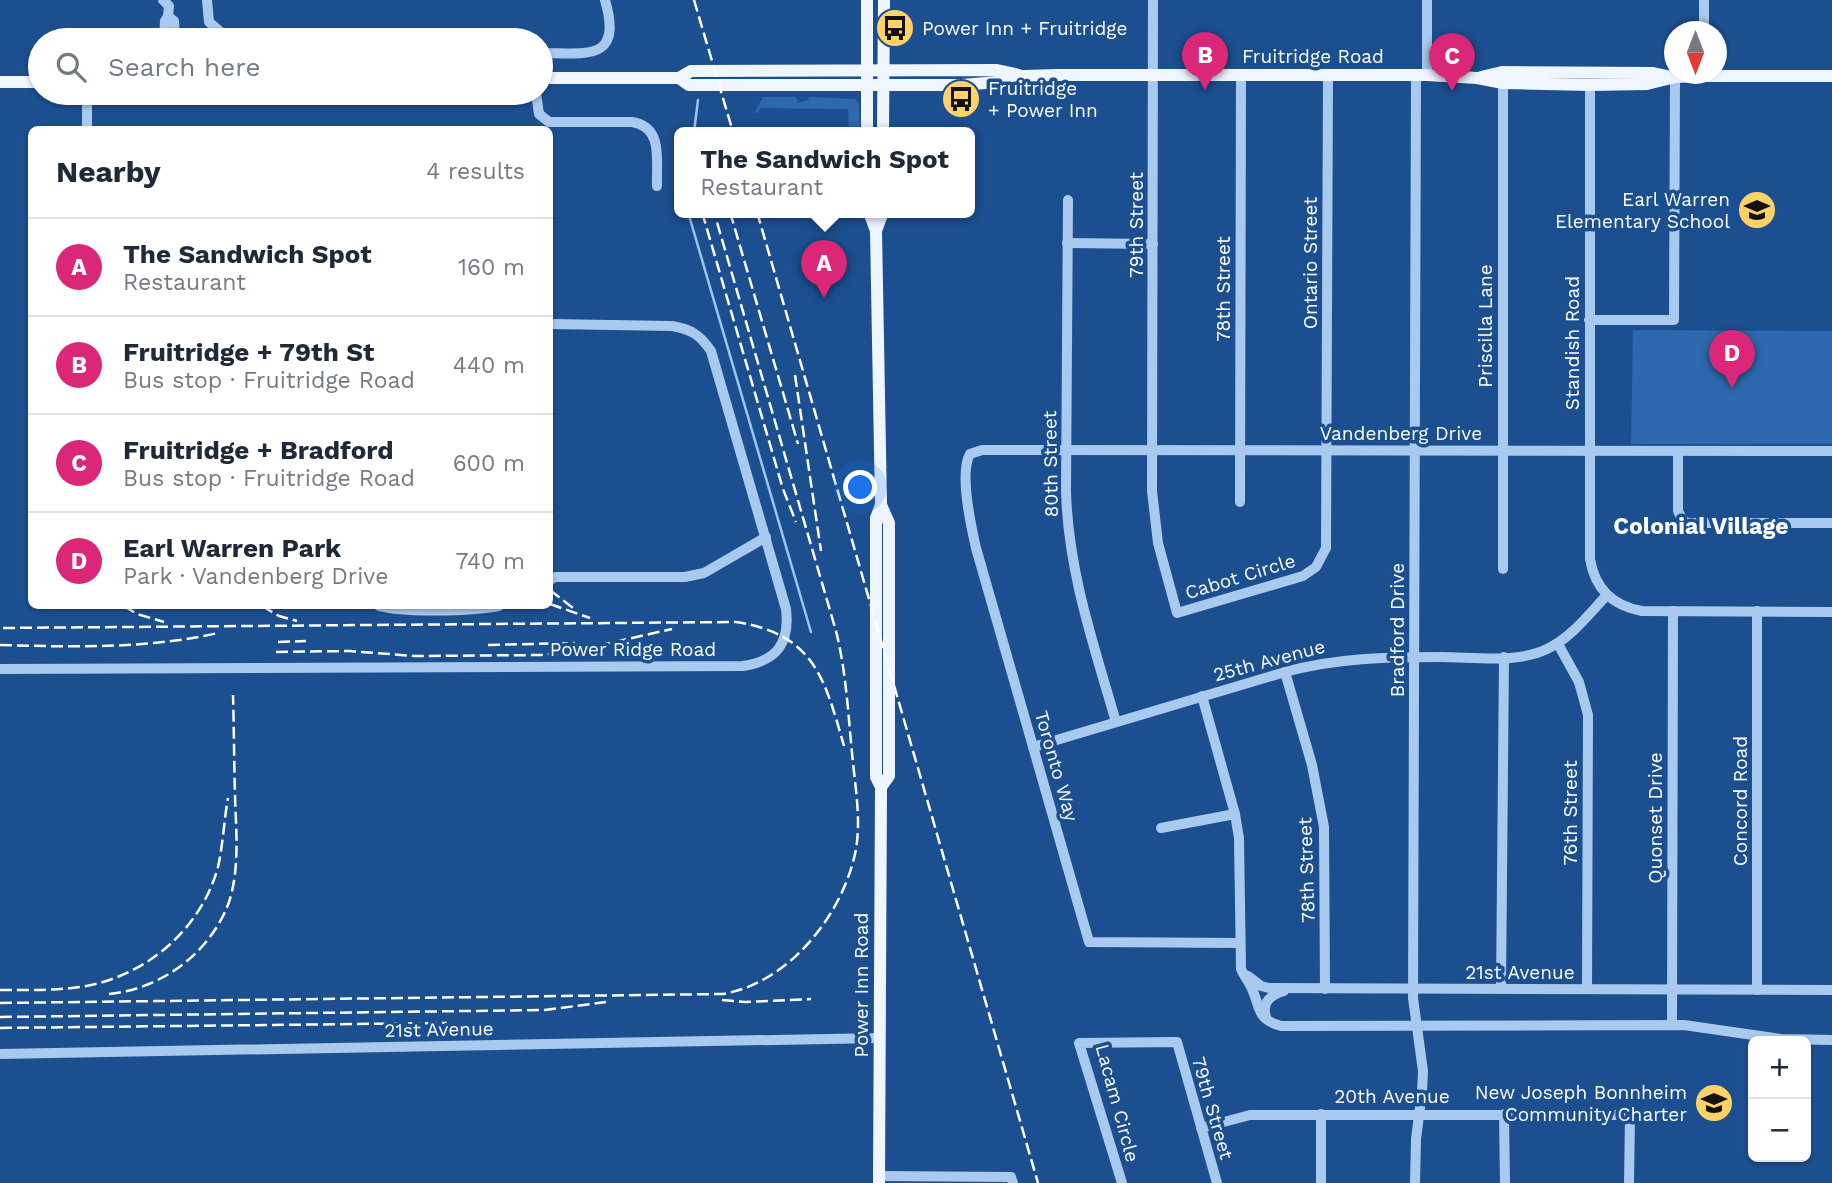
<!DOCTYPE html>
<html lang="en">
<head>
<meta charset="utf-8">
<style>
	:root { --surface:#fff; --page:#f2f2f3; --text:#1f2937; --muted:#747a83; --line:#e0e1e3; --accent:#db2777 }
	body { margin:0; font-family:"Work Sans",sans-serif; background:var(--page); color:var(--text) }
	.controls { position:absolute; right:21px; bottom:21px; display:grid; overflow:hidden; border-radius:10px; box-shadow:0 2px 5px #0004 }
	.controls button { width:63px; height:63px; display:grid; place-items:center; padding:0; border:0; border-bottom:2px solid var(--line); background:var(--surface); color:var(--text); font:35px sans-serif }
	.compass { position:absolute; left:1664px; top:21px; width:63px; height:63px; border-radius:50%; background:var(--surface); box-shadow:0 2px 5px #0004; rotate:180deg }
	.you { position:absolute; left:861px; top:488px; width:24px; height:24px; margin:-18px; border:5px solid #fff; border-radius:50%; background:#1a73e8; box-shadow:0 0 0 10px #1a73e833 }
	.badge { display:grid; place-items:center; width:46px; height:46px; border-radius:50%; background:var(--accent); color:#fff; font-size:23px; font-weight:700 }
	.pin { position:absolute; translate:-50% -58px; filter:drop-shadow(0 2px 4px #0008) }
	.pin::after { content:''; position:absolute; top:37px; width:24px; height:21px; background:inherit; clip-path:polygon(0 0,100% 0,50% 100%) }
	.popup { position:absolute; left:674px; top:127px; width:301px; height:91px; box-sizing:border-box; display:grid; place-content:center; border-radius:10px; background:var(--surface); filter:drop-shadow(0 2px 5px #0005); font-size:23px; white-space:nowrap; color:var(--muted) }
	.popup b { font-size:26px; color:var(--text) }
	.popup::after { content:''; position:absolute; left:50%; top:100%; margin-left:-14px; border:14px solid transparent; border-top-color:var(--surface) }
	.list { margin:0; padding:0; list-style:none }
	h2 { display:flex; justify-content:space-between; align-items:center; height:91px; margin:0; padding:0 28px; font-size:30px }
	h2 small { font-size:23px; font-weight:400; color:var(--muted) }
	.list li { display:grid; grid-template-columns:46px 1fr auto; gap:21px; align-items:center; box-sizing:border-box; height:98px; padding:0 28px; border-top:2px solid var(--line) }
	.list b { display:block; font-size:26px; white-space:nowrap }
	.list p { margin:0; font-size:23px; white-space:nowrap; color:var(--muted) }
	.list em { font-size:23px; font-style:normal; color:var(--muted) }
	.icon { flex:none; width:38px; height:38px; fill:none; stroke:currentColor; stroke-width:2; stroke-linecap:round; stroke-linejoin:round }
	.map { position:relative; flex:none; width:1832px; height:1183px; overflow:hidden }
	.search { position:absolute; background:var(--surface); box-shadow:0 2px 5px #0004; left:28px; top:28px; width:525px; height:77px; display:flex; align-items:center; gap:18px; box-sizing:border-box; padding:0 24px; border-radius:38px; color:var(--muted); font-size:26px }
	.panel { position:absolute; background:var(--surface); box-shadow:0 2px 5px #0004; left:28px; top:126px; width:525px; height:483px; border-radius:10px }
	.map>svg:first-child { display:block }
</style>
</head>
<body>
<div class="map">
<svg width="1832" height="1183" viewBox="0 0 1832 1183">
	<rect width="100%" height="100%" fill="#1b4f8f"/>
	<g fill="#2e69ad">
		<polygon points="763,97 796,97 798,103 808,100 809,97 856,99 859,104 860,132 849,132 848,109 760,108 758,113 755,112"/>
		<polygon points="1633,330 1832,331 1832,444 1631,444"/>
	</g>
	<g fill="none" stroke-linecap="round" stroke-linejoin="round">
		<g stroke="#9cc4f0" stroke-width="2.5">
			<polyline points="694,132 698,100"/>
			<polyline points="688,212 811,632"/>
		</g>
		<g stroke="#a9c9ee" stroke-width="10">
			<polyline points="163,0 169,6 168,16 174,21 175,40"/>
			<polyline points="207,0 209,22 230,40"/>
			<polyline points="1153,0 1152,491 1158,543 1177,613 1303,576 1316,567 1326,548 1328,75"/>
			<polyline points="1427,0 1427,75"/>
			<polyline points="1704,0 1704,32"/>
			<polyline points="164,40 165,21 168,16"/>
			<path d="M541,53C587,53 623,62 605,0"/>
			<path d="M1590,85V559C1595,589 1613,606 1642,611L1832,612"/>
			<polyline points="87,93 87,130"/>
			<path d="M536,93L539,114L549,122H632C664,127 656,161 657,186"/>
			<path d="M1068,200L1066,491C1068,571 1094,646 1116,722"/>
			<polyline points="1067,243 1153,244"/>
			<polyline points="1589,320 1674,320 1675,77"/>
			<polyline points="1678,451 1678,511 1682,519 1687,523 1832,523"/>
			<polyline points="1240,502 1241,75"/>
			<polyline points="1503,569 1503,83"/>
			<polyline points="550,580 555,577 685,577 704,573 766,537"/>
			<path d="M379,606C404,613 472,611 499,606"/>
			<polyline points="1757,611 1757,990"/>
			<polyline points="1558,644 1579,682 1588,715 1587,989"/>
			<path d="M0,669L743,666C777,661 790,643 786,609L711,351C700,335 691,329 672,326L550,324"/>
			<polyline points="1285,672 1312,765 1324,827 1325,989"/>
			<path d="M1202,696L1235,814L1239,838L1241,969C1244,976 1249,982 1252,989C1261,1008 1256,1019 1281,1026L1684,1025L1781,1039L1832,1040"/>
			<path d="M1033,747L1285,672C1336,658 1387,657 1440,657C1474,657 1516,664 1547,649C1571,638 1589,614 1607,595"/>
			<polyline points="1161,828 1235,814"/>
			<path d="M1239,943L1089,942L976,548C971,526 959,473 970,454L982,450L1832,451"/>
			<polyline points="1248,976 1261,986 1269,988 1832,990"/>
			<polyline points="1501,989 1504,657"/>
			<path d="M1266,1017C1261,1002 1271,995 1284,991"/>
			<polyline points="1672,1025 1673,611"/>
			<polyline points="0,1054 880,1038"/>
			<polyline points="1504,1114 1505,1183"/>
			<polyline points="1201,1128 1250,1115 1630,1115 1629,1183"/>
			<polyline points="879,1176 1011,1177 1013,1183"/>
			<polyline points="1122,1183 1079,1043 1177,1042 1217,1183"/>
			<polyline points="1321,1183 1321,1114"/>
			<polyline points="1415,1183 1416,1139 1422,1092 1423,1071 1413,998 1416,75"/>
		</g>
		<g stroke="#f0f6ff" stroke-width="12">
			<polyline points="1481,77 1502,72 1653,73 1672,77"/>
			<polyline points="541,78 679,78 691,71 997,70 1019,75"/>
			<polyline points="679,78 689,85 962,85 997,82 1023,76 1057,75 1427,75 1477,78 1503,83 1590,85 1647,84 1675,77 1704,76 1832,76"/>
			<polyline points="0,82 40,82"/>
			<polyline points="867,132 867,0"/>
			<polyline points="883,132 884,0"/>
			<polyline points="869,212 876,231 881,505 876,518 876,777 881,787 879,1183"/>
			<polyline points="876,231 883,212"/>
			<polyline points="881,505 889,523 889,776 881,787"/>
		</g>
		<g stroke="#fff" stroke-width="2.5" stroke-dasharray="12 5" stroke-linecap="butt">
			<polyline points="694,0 733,132"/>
			<polyline points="702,212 783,489 796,522"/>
			<polyline points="730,212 798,444"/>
			<polyline points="757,212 1038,1183"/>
			<polyline points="795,375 821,551"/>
			<polyline points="550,590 573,608"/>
			<polyline points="550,604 590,618"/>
			<polyline points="124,606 137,614 164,622"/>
			<polyline points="262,606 279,616 297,621"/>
			<path d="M3,628L736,622C815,634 825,680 844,746"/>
			<polyline points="278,642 306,641"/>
			<path d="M0,645C73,647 147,649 218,633"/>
			<polyline points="488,645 575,643"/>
			<polyline points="276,652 349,651 415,656 543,655 579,650 672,629"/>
			<path d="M0,990C28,990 57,991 86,986C147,975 201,929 218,867C223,845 224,820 228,798"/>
			<path d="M109,994C162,989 211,952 229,902C240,868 236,830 235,796C234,762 234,728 233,695"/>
			<polyline points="722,1000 745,1002 811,999"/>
			<path d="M0,1003L723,994C788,983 841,917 855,854C862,822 855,786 852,753C848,712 846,671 836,631L714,212"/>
			<polyline points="0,1017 545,1010 606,1002"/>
			<polyline points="0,1028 447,1023"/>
		</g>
	</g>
	<defs>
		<symbol id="bus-disc" viewBox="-11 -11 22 22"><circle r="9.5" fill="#ffd166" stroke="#1b4f8f"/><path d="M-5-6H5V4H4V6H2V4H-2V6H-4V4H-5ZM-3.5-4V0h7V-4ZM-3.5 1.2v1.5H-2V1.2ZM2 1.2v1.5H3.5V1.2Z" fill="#111"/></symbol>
		<symbol id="school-disc" viewBox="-11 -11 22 22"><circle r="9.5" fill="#ffd166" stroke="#1b4f8f"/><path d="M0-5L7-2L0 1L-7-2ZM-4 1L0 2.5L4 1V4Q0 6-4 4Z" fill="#111"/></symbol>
	</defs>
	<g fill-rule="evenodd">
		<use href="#bus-disc" x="873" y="6" width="44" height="44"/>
		<use href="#bus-disc" x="939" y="77" width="44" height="44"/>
		<use href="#school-disc" x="1735" y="188" width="44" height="44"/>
		<use href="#school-disc" x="1692" y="1081" width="44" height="44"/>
	</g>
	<g text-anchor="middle" stroke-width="7" stroke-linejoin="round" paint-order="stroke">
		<g font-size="19" fill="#fff" stroke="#1b4f8f" text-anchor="start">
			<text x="922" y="35">Power Inn + Fruitridge</text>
			<text x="988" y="95">Fruitridge<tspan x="988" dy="22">+ Power Inn</tspan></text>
			<text x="1730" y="206" text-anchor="end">Earl Warren<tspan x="1730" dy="22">Elementary School</tspan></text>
			<text x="1687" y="1099" text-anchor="end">New Joseph Bonnheim<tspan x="1687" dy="22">Community Charter</tspan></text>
		</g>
		<g font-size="19" fill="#fff" stroke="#1b4f8f">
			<text x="1313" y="63">Fruitridge Road</text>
			<text transform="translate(1136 225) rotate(-90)" y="7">79th Street</text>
			<text transform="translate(1310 263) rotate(-90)" y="7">Ontario Street</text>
			<text transform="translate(1223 289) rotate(-90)" y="7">78th Street</text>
			<text transform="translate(1485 326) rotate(-90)" y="7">Priscilla Lane</text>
			<text transform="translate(1572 343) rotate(-90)" y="7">Standish Road</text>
			<text x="1401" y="440">Vandenberg Drive</text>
			<text transform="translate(1050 464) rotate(-91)" y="7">80th Street</text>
			<text transform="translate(1240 576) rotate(-17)" y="7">Cabot Circle</text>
			<text transform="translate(1397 630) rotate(-90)" y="7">Bradford Drive</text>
			<text x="633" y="656">Power Ridge Road</text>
			<text transform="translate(1269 660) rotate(-15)" y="7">25th Avenue</text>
			<text transform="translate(1057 766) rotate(74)" y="7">Toronto Way</text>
			<text transform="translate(1740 801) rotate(-90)" y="7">Concord Road</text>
			<text transform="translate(1570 813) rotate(-90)" y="7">76th Street</text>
			<text transform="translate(1655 818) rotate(-90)" y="7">Quonset Drive</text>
			<text transform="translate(1306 870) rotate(-92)" y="7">78th Street</text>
			<text x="1520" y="979">21st Avenue</text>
			<text transform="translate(861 985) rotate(-90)" y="7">Power Inn Road</text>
			<text transform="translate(439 1029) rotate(-1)" y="7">21st Avenue</text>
			<text x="1392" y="1103">20th Avenue</text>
			<text transform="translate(1118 1103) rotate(75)" y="7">Lacam Circle</text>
			<text transform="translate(1213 1108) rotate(74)" y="7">79th Street</text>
		</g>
		<g font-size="23" font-weight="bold" fill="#fff" stroke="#1b4f8f">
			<text x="1701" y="534">Colonial Village</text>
		</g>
	</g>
</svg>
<div class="controls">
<button>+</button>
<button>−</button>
</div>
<svg class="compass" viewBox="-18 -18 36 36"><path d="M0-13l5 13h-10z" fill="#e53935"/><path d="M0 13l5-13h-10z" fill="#747a83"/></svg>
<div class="you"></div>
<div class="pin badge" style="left:824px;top:298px">A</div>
<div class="popup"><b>The Sandwich Spot</b>Restaurant</div>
<div class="pin badge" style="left:1205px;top:90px">B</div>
<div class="pin badge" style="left:1452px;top:91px">C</div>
<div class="pin badge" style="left:1732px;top:388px">D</div>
<div class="search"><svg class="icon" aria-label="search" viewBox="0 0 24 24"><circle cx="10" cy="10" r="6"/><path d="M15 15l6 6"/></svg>Search here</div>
<section class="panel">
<h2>Nearby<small>4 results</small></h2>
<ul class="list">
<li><span class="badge">A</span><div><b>The Sandwich Spot</b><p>Restaurant</p></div><em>160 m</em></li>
<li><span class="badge">B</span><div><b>Fruitridge + 79th St</b><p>Bus stop · Fruitridge Road</p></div><em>440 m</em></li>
<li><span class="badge">C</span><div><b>Fruitridge + Bradford</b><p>Bus stop · Fruitridge Road</p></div><em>600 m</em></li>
<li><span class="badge">D</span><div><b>Earl Warren Park</b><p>Park · Vandenberg Drive</p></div><em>740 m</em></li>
</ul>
</section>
</div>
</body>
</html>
